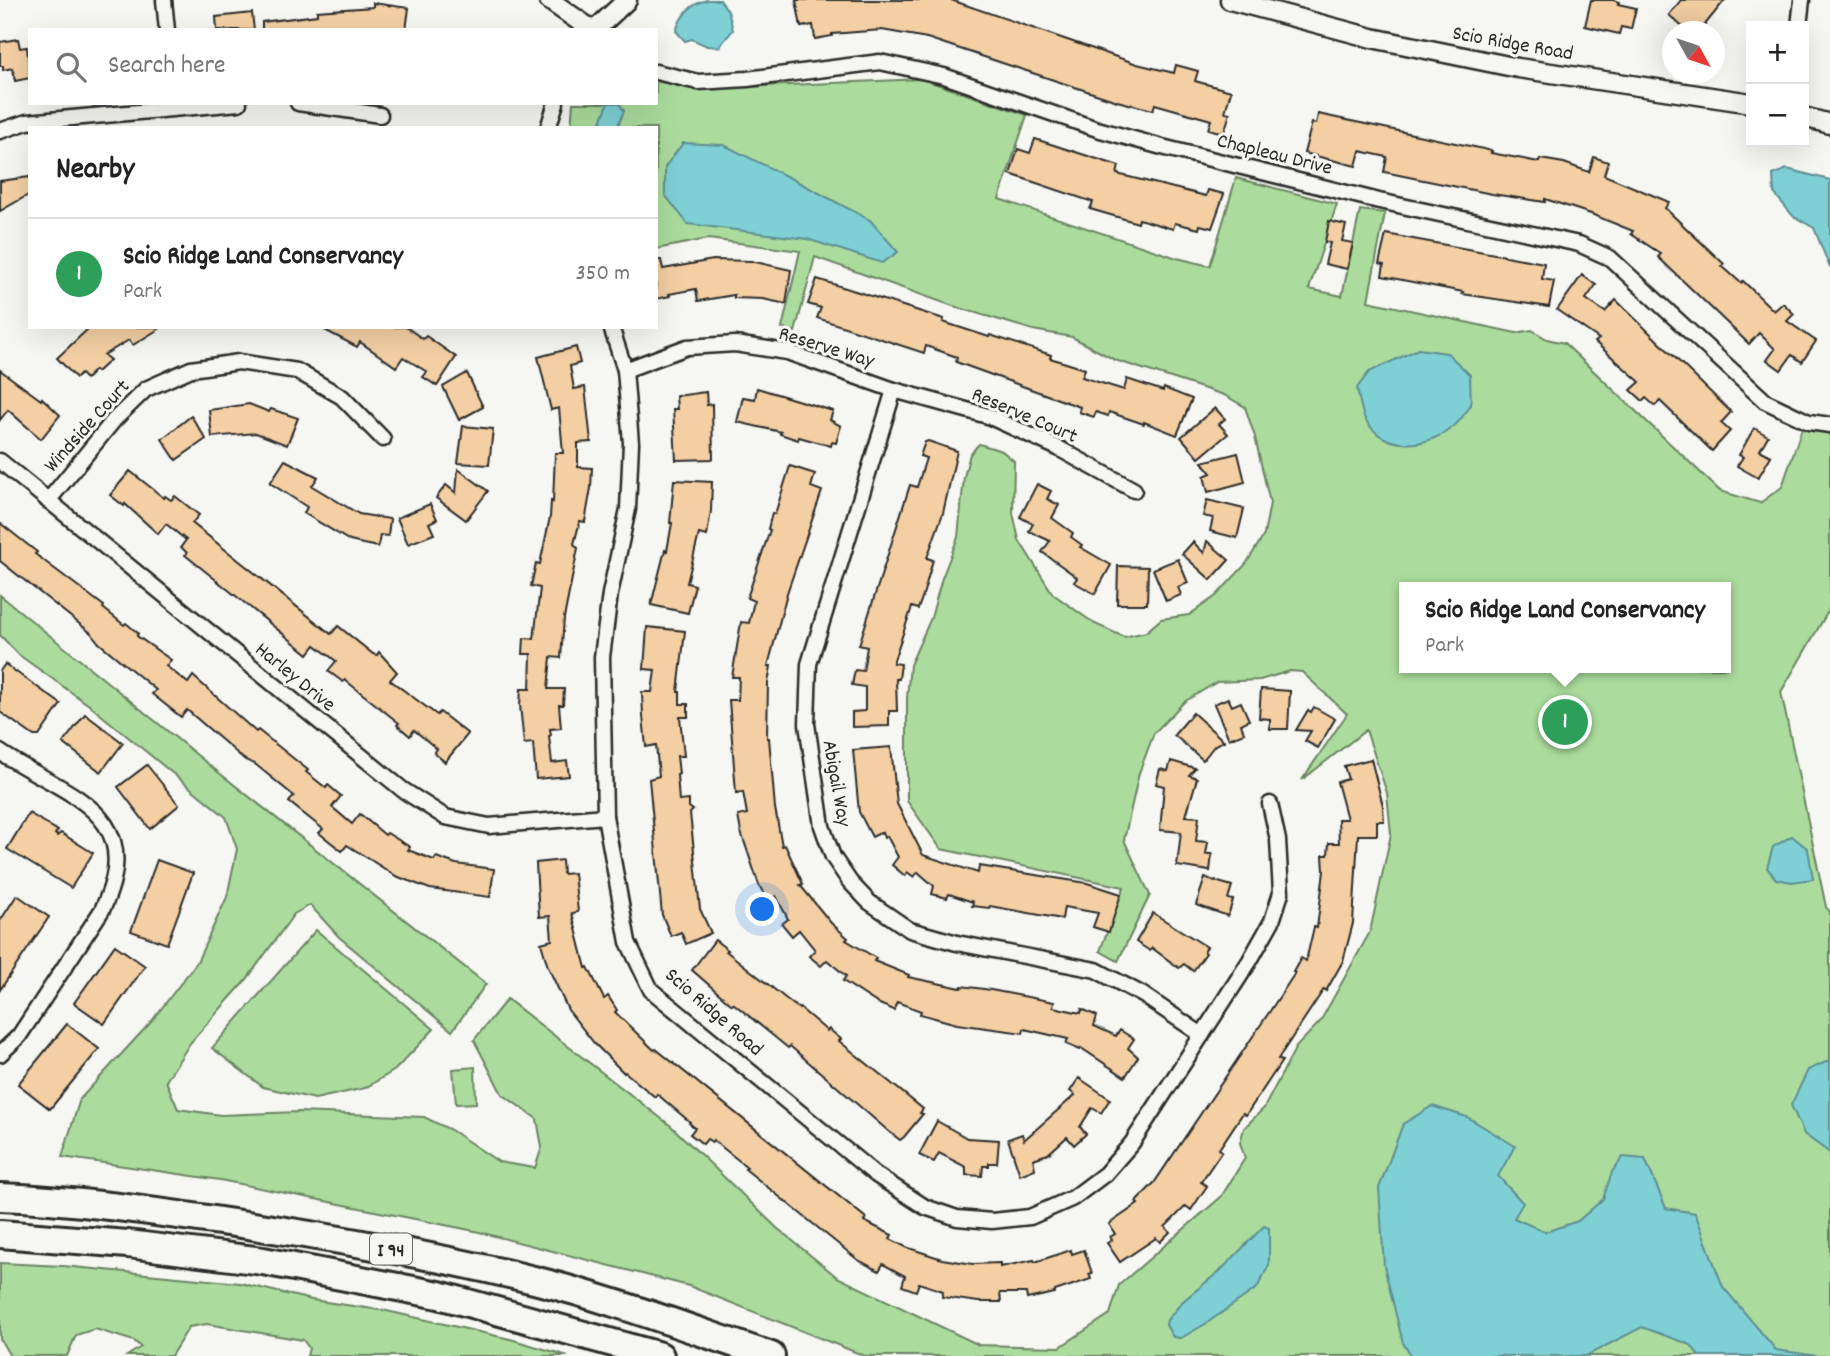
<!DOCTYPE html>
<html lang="en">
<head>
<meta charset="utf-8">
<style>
	:root { --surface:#fff; --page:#f6f6f6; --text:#222; --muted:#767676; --line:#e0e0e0; --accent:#1f6fb2 }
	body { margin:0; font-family:Dekko,sans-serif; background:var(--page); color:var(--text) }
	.controls { position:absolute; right:21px; top:21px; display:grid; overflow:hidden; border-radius:0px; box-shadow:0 7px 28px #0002 }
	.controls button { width:63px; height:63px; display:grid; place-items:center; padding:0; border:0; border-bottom:2px solid var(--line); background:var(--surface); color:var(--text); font:35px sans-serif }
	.compass { position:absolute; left:1662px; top:21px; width:63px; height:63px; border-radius:50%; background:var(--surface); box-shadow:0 7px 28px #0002; rotate:130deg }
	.you { position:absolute; left:763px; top:910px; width:24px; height:24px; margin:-18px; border:5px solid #fff; border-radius:50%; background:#1a73e8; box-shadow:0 0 0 10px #1a73e833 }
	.badge { display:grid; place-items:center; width:46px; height:46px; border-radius:50%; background:var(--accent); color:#fff; font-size:23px; font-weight:700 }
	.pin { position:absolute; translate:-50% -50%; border:4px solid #fff; box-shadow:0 2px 7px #0006 }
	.popup { position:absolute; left:1399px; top:582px; width:332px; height:91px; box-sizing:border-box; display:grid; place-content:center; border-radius:0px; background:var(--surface); filter:drop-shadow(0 2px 5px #0005); font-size:23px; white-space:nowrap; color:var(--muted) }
	.popup b { font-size:26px; color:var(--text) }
	.popup::after { content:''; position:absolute; left:50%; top:100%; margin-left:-14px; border:14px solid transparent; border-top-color:var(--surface) }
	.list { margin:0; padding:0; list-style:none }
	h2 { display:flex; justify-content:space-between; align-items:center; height:91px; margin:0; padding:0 28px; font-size:30px }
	h2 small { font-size:23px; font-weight:400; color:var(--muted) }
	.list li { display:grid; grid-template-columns:46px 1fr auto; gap:21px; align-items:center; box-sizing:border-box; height:112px; padding:0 28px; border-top:2px solid var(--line) }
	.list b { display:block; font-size:26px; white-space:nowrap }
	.list p { margin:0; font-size:23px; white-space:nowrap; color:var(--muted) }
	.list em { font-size:23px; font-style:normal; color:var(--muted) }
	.icon { flex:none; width:38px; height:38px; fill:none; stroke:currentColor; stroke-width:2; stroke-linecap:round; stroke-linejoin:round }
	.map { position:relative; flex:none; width:1830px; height:1356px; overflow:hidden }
	.search { position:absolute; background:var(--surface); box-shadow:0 7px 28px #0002; left:28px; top:28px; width:630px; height:77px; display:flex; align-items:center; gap:18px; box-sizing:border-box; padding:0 24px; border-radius:0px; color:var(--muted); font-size:26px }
	.panel { position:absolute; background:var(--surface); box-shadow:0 7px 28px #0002; left:28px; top:126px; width:630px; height:203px; border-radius:0px }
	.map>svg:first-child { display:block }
</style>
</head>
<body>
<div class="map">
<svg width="1830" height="1356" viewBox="0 0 1830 1356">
	<rect width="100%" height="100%" fill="#f6f6f2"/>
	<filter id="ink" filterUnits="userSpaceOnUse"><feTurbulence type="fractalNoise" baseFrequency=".0143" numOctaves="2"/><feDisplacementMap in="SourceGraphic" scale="14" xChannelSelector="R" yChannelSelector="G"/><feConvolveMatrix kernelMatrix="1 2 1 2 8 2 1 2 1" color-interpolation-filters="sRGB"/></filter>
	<g filter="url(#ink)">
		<g fill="#abdc9d" stroke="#6b8464" stroke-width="2" fill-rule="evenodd">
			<path d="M656,76L700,89L922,79L1027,115L999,199L1177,258L1210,266L1236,178L1337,204L1309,289L1342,296L1360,210L1385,213L1368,301L1516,333L1532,330L1547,339L1564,343L1720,491L1760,503L1782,487L1803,425L1830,431V608L1781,692L1826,907L1830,912V1356H865L689,1286L475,1231L220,1180L62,1157L80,1099L151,1022L197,962L227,897L237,849L226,817L89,705L19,655L0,635V595L213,768L486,984L452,1031L339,937L310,905L294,914L247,979L190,1043L166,1081L178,1109L221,1115L299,1112L424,1117L451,1130L499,1162L535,1168L542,1147L537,1119L502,1094L474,1040L507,999L671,1126L777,1228L837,1277L979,1345L1060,1347L1110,1314L1119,1285L1221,1197L1245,1158L1240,1143L1244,1128L1264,1108L1296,1047L1320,1022L1370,932L1391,834L1387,793L1366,730L1302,780L1347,714L1302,672L1290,671L1260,680L1217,682L1184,702L1154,733L1139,773L1124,840L1150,895L1118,961L1100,951L1124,887L941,849L907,801V698L910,665L931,618L942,578L958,537L964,477L970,454L979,444L1002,451L1014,461L1013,513L1019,540L1053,594L1095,624L1124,637L1146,632L1161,619L1189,615L1216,596L1246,564L1264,535L1270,503L1255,437L1245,407L1224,395L1115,360L1072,337L1033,330L953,306L815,257L795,332L782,328L800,251L708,239L656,249V128H571L573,103H656ZM1404,587H1726V668H1404Z"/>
			<polygon points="316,930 434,1029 395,1070 365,1088 315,1099 263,1087 212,1048"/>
			<polygon points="475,1067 476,1103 456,1104 453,1069"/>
			<polygon points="0,1263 63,1266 240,1283 312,1300 387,1311 510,1339 568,1356 307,1356 309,1348 303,1340 207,1324 189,1327 171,1356 127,1356 141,1347 134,1341 95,1329 76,1335 67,1356 10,1356 0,1339"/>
		</g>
		<g fill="#7fd0d5" stroke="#5d8e91" stroke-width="2">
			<path d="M707,0H720L728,11L733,30L719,47L707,46L692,39L685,41L676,31C681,15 690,4 707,0Z"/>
			<polygon points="608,103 619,103 624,111 617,128 599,128"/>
			<polygon points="683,143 724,145 800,183 870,220 898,252 882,263 807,239 688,224 665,195 665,167"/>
			<polygon points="1787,169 1830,180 1830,268 1814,228 1793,216 1774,193 1773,175"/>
			<path d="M1418,349L1447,353L1470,375L1471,405C1466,411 1461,421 1454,426C1428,448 1385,453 1365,419C1361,411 1359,398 1357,388L1369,372Z"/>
			<polygon points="1792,836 1808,849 1813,879 1792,882 1776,879 1767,868 1773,847"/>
			<polygon points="1826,1062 1830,1062 1830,1153 1804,1134 1791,1105 1808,1070"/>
			<polygon points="1432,1106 1467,1117 1515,1146 1498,1176 1523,1203 1514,1218 1545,1232 1578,1221 1603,1199 1612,1172 1623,1157 1645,1159 1666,1208 1695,1213 1723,1287 1776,1350 1818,1356 1699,1356 1691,1345 1642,1327 1586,1356 1411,1356 1403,1343 1384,1266 1379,1188 1403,1124"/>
			<polygon points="1264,1226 1269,1228 1269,1265 1257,1288 1207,1323 1181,1338 1173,1337 1166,1325 1167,1320 1183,1301 1221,1270"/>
		</g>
		<g fill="#f3cfa3" stroke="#2b2b2b" stroke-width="2">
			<polygon points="796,0 951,0 1137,64 1174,73 1176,65 1198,71 1195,81 1231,91 1225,112 1230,113 1224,133 1208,129 1211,120 1155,104 1153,110 1117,101 927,38 882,30 832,34 832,36 815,39 813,25 801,27"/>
			<polygon points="1591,0 1613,0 1619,2 1618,4 1636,8 1631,29 1621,27 1619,34 1585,26"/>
			<polygon points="1681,0 1725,0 1699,32 1688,32 1669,15"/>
			<polygon points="373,3 409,8 406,30 262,30 262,22 317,15 317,11 373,7"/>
			<polygon points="252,13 254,30 217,30 216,17"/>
			<polygon points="18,39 20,48 27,47 30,78 15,81 13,68 3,70 3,66 0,66 0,42"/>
			<polygon points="1318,114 1479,148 1492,151 1491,153 1539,162 1540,159 1564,163 1589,172 1594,157 1608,162 1604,175 1669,202 1665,208 1724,264 1722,266 1741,283 1743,281 1774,311 1783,303 1794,314 1787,321 1816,341 1802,362 1792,355 1781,370 1767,360 1775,349 1759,333 1749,344 1658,257 1661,254 1631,234 1633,231 1591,214 1545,199 1545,202 1492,194 1384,172 1387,157 1360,151 1356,166 1304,153 1312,123 1316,124"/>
			<polygon points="1035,139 1119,166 1117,174 1206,196 1208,190 1224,194 1212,228 1200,225 1199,229 1175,223 1173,229 1139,219 1138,223 1090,209 1093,202 1010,174 1018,149 1030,153"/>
			<polygon points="30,177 30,194 0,211 0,181"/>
			<polygon points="1329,221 1346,225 1342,241 1353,243 1347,269 1325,264 1330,243 1325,242"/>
			<polygon points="1386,234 1544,263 1542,279 1554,281 1549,307 1462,294 1463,292 1382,276 1384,265 1379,264"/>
			<polygon points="656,260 661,260 663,269 713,260 751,261 791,270 786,304 763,299 734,298 734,295 698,301 696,289 669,294 670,296 656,299"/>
			<polygon points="1582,275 1596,285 1586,299 1605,312 1616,300 1731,412 1721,423 1730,431 1712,451 1660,401 1655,406 1646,398 1643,401 1631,390 1640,382 1595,342 1599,339 1557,310"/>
			<polygon points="817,279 944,319 943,322 989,337 990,335 1051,355 1050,358 1085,369 1082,377 1124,390 1127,379 1163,391 1164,388 1192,399 1177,435 1144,422 1144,424 1109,412 1108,416 1096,412 1094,417 1079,412 1080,407 956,362 957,357 926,346 924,353 817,318 821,308 808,304"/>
			<polygon points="90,327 162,327 133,345 129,340 104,355 110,360 97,372 95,370 86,379 81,374 76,378 57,358"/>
			<polygon points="319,327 406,327 423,339 426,336 456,357 437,386 423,377 427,372 403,357 396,367 360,342 357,347"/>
			<polygon points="576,347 580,363 570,366 574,389 585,387 591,442 578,443 578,467 592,468 591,488 585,522 580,521 574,544 578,548 564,618 561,658 551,657 548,689 564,689 563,705 559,705 561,728 550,729 551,735 549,736 552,763 567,761 569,776 536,779 533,743 524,744 520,705 521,689 530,689 531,654 523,654 524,638 534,639 540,588 531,586 536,563 540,564 550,517 551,501 553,502 555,453 563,453 559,408 551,410 538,357"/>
			<polygon points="0,370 41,400 42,398 60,415 41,439 8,410 0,420"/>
			<polygon points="467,373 483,407 459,420 443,387"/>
			<polygon points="757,388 833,411 830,420 841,426 836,443 832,442 831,446 799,437 798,440 780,434 781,432 737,422 743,397 755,399"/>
			<polygon points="706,392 707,405 712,404 713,459 676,460 673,409 677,409 676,396"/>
			<polygon points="249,404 269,412 271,409 298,418 287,445 256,433 212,437 209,410"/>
			<polygon points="1215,408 1225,419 1219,424 1228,434 1199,458 1181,437"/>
			<polygon points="191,416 206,439 176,460 162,439"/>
			<polygon points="463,426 493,429 489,465 458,463"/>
			<polygon points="1754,428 1768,436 1760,450 1771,456 1758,478 1737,466 1743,457 1739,455"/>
			<polygon points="928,441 957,451 943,513 927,558 933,560 923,595 918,609 912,607 893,663 901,664 899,679 896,679 897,711 889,711 889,726 852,727 852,712 865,711 865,687 852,685 855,670 863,671 867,647 859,645 910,485 917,487 926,458 920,456 925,442"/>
			<polygon points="1238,453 1245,482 1208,492 1204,476 1211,473 1202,462"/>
			<polygon points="285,460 318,477 312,486 359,514 390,519 388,536 380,535 378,547 363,544 350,541 304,513 307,507 270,483"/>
			<polygon points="790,466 815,474 811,487 822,491 787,593 768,666 771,666 768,683 767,738 769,738 775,808 782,846 785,845 803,884 800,885 831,923 848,938 846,940 876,958 874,961 909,975 908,977 961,988 962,986 991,990 1054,1002 1053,1007 1081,1013 1082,1009 1097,1016 1094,1026 1116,1036 1120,1030 1134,1039 1128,1048 1138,1057 1125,1077 1081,1048 1080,1050 1066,1044 1068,1039 1024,1029 1023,1033 957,1024 920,1014 921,1011 897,1002 894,1010 877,1003 843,981 846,976 827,960 821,966 809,956 815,950 799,930 792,936 782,924 788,919 776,896 768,901 759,885 741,832 738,816 747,814 743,792 736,793 729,700 738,700 739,677 732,677 741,622 749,623 754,601 747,598 770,530 768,529 772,513 775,514"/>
			<polygon points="458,469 488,491 466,520 436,498 446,485 456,493"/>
			<polygon points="130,471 164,498 165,496 171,500 175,496 199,515 192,523 331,634 338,626 373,654 377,655 379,652 397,672 390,680 437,715 440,712 468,734 445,762 434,753 437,749 414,730 410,736 397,725 399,723 345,680 343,682 328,671 336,661 315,645 308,654 185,555 187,553 181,547 186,540 166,524 158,534 125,504 124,506 110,495"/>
			<polygon points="674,480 712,482 711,511 707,536 699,534 687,583 695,585 688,613 651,605 665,550 667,551 672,523 670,523"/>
			<polygon points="1037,484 1051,491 1047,499 1059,505 1052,518 1073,533 1071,537 1082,545 1080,547 1111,565 1095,594 1074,582 1077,578 1074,575 1042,552 1050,541 1029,531 1033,524 1020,517"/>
			<polygon points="1207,500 1244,509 1237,538 1210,531 1213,518 1203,516"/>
			<polygon points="430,504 437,519 429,523 434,534 408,544 397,518"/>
			<polygon points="0,523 37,552 35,554 104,606 103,608 124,625 126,623 138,633 137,636 171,660 166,666 188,683 193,676 256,732 258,730 308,770 306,772 326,788 328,785 341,796 332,807 352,824 360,814 385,835 387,833 410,847 408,850 434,860 436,857 456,864 494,869 490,897 430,889 396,876 347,845 342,851 319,833 323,829 289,802 294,796 255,764 245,760 187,710 181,717 152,694 156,690 99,643 91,633 0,561"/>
			<polygon points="1207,541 1229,560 1211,580 1182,554 1193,542 1204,553"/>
			<polygon points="1178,559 1188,583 1178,587 1181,595 1166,601 1153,569"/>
			<polygon points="1118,566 1148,567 1147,604 1117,604"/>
			<polygon points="647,627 685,631 678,692 680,692 680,704 688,704 688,717 680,717 684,756 677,756 679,774 677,775 679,801 689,800 689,807 693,810 690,813 700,909 711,933 686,944 681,932 671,936 662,915 649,779 659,776 656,745 646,747 643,716 642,692 652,692 655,670 644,669"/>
			<polygon points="5,664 61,704 39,736 34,736 0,712 0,671"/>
			<polygon points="1261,689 1290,691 1288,729 1270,729 1270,719 1259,718"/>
			<polygon points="1228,698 1232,706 1241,702 1249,720 1241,724 1244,733 1229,739 1214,704"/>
			<polygon points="1314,707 1335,719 1318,748 1305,741 1311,731 1296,730 1308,710 1311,712"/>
			<polygon points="1193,713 1224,741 1215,745 1203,760 1174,735"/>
			<polygon points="85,714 123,743 101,772 63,743"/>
			<polygon points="891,747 897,804 923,855 978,873 979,866 1017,872 1087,883 1121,894 1109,932 1093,927 1098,913 1064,907 1062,919 990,906 989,908 972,906 973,902 949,894 947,898 932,894 934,886 918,872 914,877 907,872 905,876 892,865 898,857 887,836 884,838 882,832 872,837 859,812 853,750"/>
			<polygon points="1371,759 1383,806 1384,821 1377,821 1377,835 1358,835 1353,923 1343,961 1326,991 1324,989 1278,1059 1282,1061 1246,1115 1243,1113 1219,1149 1222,1151 1201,1182 1207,1186 1191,1210 1186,1206 1165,1227 1170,1232 1160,1242 1156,1238 1120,1262 1107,1243 1112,1240 1110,1237 1115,1234 1109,1224 1138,1204 1136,1202 1154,1183 1270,1011 1295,973 1293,972 1301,958 1306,961 1314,927 1317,928 1324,871 1323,855 1328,855 1329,843 1339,843 1338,819 1347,819 1337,782 1348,779 1344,766"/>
			<polygon points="1171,761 1195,768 1189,775 1197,778 1186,816 1199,817 1196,841 1208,842 1206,854 1212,854 1210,871 1177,866 1181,832 1160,830 1164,786 1156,784 1160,769 1168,771"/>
			<polygon points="147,765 179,805 150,829 118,787"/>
			<polygon points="29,813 58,831 55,834 57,836 61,833 93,853 71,888 7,849"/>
			<polygon points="157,860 193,873 167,944 131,931"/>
			<polygon points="562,860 563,874 574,873 578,912 572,913 586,968 588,967 604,999 608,996 617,1010 615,1012 654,1050 656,1049 866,1218 864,1221 892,1235 890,1239 906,1247 942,1259 973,1264 1000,1263 1000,1267 1034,1260 1035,1262 1071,1250 1072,1254 1084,1250 1092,1273 1089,1274 1091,1279 1055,1291 1055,1293 1027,1299 1026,1293 1000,1293 1001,1302 978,1302 942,1297 943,1291 919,1283 916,1291 902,1286 905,1276 883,1264 879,1271 858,1260 745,1169 747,1167 713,1140 712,1142 707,1139 703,1144 690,1134 695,1128 689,1123 690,1122 657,1094 655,1097 625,1072 624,1073 594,1043 568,1010 548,967 541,943 552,940 550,916 539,917 536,863"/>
			<polygon points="1205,878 1232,886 1228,899 1233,900 1228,916 1196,905"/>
			<polygon points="17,895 49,917 0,990 0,921"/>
			<polygon points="1153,913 1207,947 1204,951 1206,953 1193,971 1184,964 1179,968 1152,948 1150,951 1136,942"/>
			<polygon points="715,940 728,950 726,951 799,1009 800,1008 827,1031 829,1029 841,1039 839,1041 923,1109 920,1113 923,1114 904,1137 900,1140 887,1130 790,1046 788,1048 733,1003 732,1005 692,970"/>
			<polygon points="115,945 145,966 104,1024 74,1003"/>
			<polygon points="67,1024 99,1049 50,1109 18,1084"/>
			<polygon points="1079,1078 1110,1099 1101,1113 1092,1108 1080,1127 1086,1134 1074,1145 1067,1137 1048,1154 1033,1159 1035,1169 1020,1175 1008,1139 1022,1134 1024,1140 1075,1095 1070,1091"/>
			<polygon points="937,1121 967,1138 999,1140 997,1163 989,1163 989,1166 983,1166 982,1176 966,1175 966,1167 939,1153 934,1162 919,1155"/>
		</g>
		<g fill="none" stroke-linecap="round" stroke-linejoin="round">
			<defs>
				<g id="minor">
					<polyline points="164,0 167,30"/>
					<polyline points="1799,26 1802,0"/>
					<polyline points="656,72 698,82 747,79 880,62 944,76 1097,129 1162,147 1379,201 1579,244 1610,258 1765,401 1809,422 1830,425"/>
					<polyline points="298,103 380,115"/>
					<polyline points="548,128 556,103"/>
					<polyline points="0,131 27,122 239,103"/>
					<polyline points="611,327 625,370 631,443 628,509 610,594 602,657 605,816 628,942 651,990 876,1175 925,1207 957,1218 992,1221 1030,1217 1073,1198 1105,1174 1132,1143 1249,962 1272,921 1281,893 1278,840 1270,804"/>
					<polyline points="625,370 687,347 735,344 787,352 894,390 988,416 1058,448 1134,490"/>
					<polyline points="894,390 809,664 807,724 822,826 833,857 850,882 869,902 910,930 957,943 1096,970 1143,995 1202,1035"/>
					<polyline points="0,461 403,790 445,817 489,826 605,816"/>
					<polyline points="48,501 114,420 146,389 191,369 239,362 297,371 342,397 383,439"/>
					<path d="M0,752C65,796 149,811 102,910L19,1036L0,1054"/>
				</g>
				<g id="tertiary">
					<polyline points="549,0 592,30"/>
					<polyline points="1230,0 1372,38 1518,68 1751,103"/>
					<polyline points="595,30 627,0"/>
					<polyline points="1804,117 1830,124"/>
				</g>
				<g id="motorway">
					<path d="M0,1197C76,1200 152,1211 227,1222C330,1237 433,1255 534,1280C614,1300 693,1330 771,1356"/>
					<polyline points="0,1234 128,1244 263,1261 439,1295 660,1356"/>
				</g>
			</defs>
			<use href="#minor" stroke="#2b2b2b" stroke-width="19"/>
			<use href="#tertiary" stroke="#2b2b2b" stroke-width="23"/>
			<use href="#motorway" stroke="#2b2b2b" stroke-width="32"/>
			<use href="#minor" stroke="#f6f6f2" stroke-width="14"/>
			<use href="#tertiary" stroke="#f6f6f2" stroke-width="18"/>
			<use href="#motorway" stroke="#f6f6f2" stroke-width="26"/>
		</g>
	</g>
	<g text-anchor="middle" stroke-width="6" stroke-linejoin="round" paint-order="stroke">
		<rect fill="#f6f6f2" stroke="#686867" stroke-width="2" x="370" y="1233.5" width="42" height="31" rx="5"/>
		<g font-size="19" font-weight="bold" fill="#2b2b2b">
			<text x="391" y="1256">I 94</text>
		</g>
		<g font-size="21" fill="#2b2b2b" stroke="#f6f6f2">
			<text transform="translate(1513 42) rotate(10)" y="7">Scio Ridge Road</text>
			<text transform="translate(1275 153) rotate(14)" y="7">Chapleau Drive</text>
			<text transform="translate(827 346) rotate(17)" y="7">Reserve Way</text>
			<text transform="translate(1025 414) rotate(23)" y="7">Reserve Court</text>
			<text transform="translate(86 425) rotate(-48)" y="7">Windside Court</text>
			<text transform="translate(296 676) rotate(39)" y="7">Harley Drive</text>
			<text transform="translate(838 783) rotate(80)" y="7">Abigail Way</text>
			<text transform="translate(715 1011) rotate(41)" y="7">Scio Ridge Road</text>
		</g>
	</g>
</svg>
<div class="controls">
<button>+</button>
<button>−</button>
</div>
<svg class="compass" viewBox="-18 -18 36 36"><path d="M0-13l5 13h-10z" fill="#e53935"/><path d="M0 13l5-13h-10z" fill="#767676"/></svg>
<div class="you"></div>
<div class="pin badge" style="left:1565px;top:722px;background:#2e9e5b">1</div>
<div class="popup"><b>Scio Ridge Land Conservancy</b>Park</div>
<div class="search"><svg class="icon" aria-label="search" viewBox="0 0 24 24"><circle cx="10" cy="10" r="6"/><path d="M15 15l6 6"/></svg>Search here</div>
<section class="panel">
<h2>Nearby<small></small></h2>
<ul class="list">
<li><span class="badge" style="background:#2e9e5b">1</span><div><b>Scio Ridge Land Conservancy</b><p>Park</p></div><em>350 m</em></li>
</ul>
</section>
</div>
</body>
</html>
